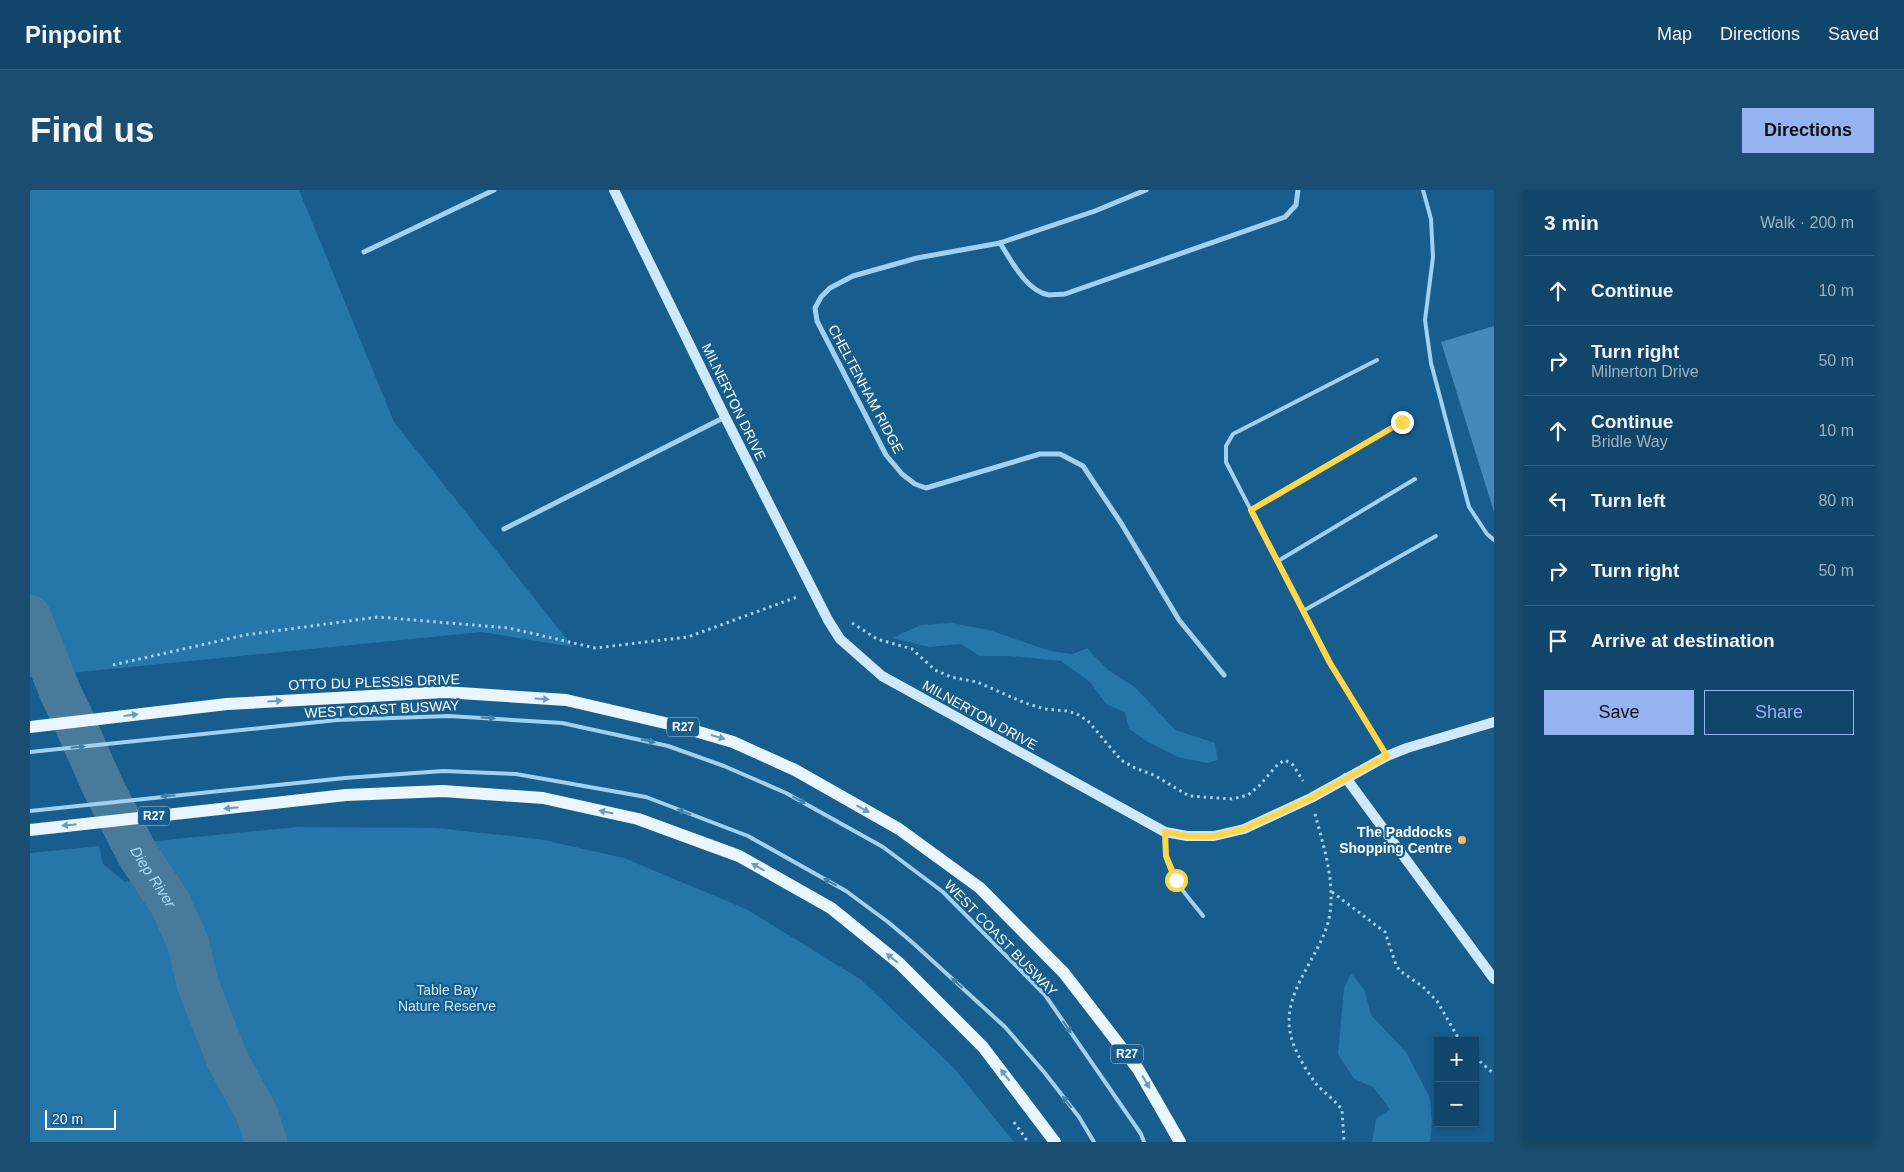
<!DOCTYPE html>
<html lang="en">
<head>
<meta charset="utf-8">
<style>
	:root { --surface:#11466a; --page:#1a4d70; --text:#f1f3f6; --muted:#9cb1c1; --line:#305e7e; --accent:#95b2f1 }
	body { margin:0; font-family:Helvetica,sans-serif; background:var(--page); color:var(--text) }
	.controls { position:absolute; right:15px; bottom:15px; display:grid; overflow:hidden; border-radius:0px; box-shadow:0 2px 8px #0003 }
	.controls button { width:45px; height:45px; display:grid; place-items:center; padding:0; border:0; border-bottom:1px solid var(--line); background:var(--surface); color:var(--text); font:25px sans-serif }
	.scale { position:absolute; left:15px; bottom:12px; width:71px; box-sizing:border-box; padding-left:5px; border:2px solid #fff; border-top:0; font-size:14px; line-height:18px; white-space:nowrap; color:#fff; -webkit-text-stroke:4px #175d8d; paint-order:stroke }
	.stop { position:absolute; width:15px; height:15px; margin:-11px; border:4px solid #ffd54a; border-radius:50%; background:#fff }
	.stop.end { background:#ffd54a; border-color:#fff; box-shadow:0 1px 5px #0008 }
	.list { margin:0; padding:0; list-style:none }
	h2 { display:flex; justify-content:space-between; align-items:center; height:65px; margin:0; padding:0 20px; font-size:21px }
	h2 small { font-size:16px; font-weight:400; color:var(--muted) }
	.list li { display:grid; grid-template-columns:32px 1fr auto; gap:15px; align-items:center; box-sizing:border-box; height:70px; padding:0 20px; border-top:1px solid var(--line) }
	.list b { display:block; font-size:19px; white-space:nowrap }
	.list p { margin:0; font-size:16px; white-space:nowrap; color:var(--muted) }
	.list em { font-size:16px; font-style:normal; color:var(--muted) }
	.actions { display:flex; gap:10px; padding:15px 20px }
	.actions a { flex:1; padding:11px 0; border:1px solid var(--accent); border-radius:0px; text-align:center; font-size:18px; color:var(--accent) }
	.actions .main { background:var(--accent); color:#111 }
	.icon { flex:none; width:28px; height:28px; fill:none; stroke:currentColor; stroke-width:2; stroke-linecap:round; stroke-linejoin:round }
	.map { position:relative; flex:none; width:1464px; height:952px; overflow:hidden; border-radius:0px }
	header { display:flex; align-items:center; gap:30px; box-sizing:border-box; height:70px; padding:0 25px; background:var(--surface); border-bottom:1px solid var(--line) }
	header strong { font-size:24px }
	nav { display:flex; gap:28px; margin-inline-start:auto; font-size:18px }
	.intro { display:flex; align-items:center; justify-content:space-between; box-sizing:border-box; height:120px; padding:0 30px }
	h1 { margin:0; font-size:35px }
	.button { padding:12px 22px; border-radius:0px; background:var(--accent); color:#111; font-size:18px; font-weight:700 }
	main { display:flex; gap:30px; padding:0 30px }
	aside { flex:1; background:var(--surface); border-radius:0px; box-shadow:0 2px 8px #0003 }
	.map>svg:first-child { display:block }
</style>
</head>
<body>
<header>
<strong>Pinpoint</strong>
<nav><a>Map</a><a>Directions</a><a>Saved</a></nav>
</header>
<div class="intro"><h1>Find us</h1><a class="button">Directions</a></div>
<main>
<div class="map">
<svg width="1464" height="952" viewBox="0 0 1464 952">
	<rect width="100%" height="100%" fill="#175d8d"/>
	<g fill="#2676aa">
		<polygon points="0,0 269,0 364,232 543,457 452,442 0,487"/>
		<polygon points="922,433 959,440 1020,461 1043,464 1057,458 1078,480 1106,498 1145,540 1185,553 1188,570 1177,573 1148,567 1118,552 1099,539 1095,522 1076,514 1060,492 1031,471 980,466 950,466 931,454 899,457 862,448 891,435"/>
		<polygon points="267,637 406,638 509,649 594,668 716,719 830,789 923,877 984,952 0,952 0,663 69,656 73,674 95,692 139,688 115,652"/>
		<polygon points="1321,783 1335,801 1341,825 1376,862 1400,908 1402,932 1400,952 1342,952 1346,929 1360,919 1343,897 1324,889 1308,864 1314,799"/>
	</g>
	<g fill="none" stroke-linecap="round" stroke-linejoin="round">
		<path stroke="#487a9c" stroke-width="42" id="s1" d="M0,426L31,504L43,529L74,599L108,665L140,713L158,753L168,795L197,869L227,924L236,952"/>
	</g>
	<polygon fill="#4489b8" points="1464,136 1464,322 1411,152"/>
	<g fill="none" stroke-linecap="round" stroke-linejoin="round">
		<g stroke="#a2d1ef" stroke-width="3" stroke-dasharray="2.5 4" stroke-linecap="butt">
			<polyline points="822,433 847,449 882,459 905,480 921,487 947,492 995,513 1015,519 1037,521 1047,524 1058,531 1091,570 1105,578 1124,585 1159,606 1202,609 1218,605 1229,596 1248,574 1255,570 1263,575 1273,591"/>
			<polyline points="83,475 215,445 348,427 479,438 565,458 658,447 767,407"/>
			<path d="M1285,624C1294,658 1306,693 1299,729C1289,771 1246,806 1263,853C1267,865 1280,887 1288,896C1296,904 1306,911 1312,920L1314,952"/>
			<polyline points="1302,702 1355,742 1366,775 1370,781 1392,796 1407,811 1430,851"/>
			<polyline points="1445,867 1464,884"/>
			<polyline points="984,932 998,952"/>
		</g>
		<g stroke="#a2d1ef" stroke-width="4">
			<polyline points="1393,0 1401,29 1403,67 1395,130 1401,173 1439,317 1457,344 1464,350"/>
			<polyline points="1347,170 1203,244 1196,256 1196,272 1300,473 1357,566"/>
			<polyline points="1221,320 1372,232"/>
			<polyline points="1248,371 1385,289"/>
			<polyline points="1273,421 1406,346"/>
			<polyline points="0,562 307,530 419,526 532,533 638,556 694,576 756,603 853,657 913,702 1015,805 1111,944 1114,952"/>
			<polyline points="0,621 315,588 413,581 486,584 616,607 718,646 816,701 858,732 883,753 975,837 1014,882 1049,927 1064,952"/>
			<path d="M1135,642C1135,650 1134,659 1136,666C1140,689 1160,709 1173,726"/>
		</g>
		<g stroke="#a2d1ef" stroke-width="5">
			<polyline points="1116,0 1065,21 970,53 887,68 823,86 800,98 791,107 785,118 787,131 856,265 872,284 885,294 896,298 1010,264 1030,264 1053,276 1091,333 1149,430 1194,485"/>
			<path d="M970,53C981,70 996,101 1019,105C1023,105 1030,104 1035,104L1255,27L1266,15L1268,0"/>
			<polyline points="334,62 464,0"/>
			<polyline points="474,339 695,227"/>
		</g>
		<g stroke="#d0e9fa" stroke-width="10">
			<polyline points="584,0 695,227 798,430 810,449 852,486 1135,642 1157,646 1184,646 1214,639 1281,608 1357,566 1377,558 1464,532"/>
			<polyline points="1316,588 1464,789"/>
		</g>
		<g stroke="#eaf6ff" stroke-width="12">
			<polyline points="0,537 197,514 414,502 536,510 648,536 703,552 765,580 869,639 950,698 1034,783 1108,879 1150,952"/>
			<polyline points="0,640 316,605 413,601 513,608 608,629 709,666 801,718 869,773 953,857 1025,952"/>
		</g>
	</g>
	<defs><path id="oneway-solid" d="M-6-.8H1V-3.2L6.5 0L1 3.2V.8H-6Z" transform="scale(1.25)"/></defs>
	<g fill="#6b9abb">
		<use href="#oneway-solid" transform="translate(512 509) rotate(4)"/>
		<use href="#oneway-solid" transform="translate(245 511) rotate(-4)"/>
		<use href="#oneway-solid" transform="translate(101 525) rotate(-7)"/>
		<use href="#oneway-solid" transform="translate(688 547) rotate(16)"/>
		<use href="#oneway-solid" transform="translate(201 618) rotate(174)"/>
		<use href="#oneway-solid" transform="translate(833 619) rotate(29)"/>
		<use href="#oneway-solid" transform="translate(576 622) rotate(-168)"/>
		<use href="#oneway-solid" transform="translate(39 635) rotate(174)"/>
		<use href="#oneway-solid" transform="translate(728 677) rotate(-150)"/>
		<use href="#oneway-solid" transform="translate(862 768) rotate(-141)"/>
		<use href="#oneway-solid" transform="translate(975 885) rotate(-128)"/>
		<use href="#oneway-solid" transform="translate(1116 892) rotate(59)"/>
	</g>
	<g fill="#4180aa">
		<use href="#oneway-solid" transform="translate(458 528) rotate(4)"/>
		<use href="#oneway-solid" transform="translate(618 551) rotate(12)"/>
		<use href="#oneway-solid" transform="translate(48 557) rotate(-6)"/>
		<use href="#oneway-solid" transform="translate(138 606) rotate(174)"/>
		<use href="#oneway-solid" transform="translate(769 610) rotate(29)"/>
		<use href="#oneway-solid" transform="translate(654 622) rotate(-159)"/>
		<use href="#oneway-solid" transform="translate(800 692) rotate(-151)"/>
		<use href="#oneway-solid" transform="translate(927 793) rotate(-137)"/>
		<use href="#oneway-solid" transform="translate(1037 837) rotate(55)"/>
		<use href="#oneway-solid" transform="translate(1037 912) rotate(-128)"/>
	</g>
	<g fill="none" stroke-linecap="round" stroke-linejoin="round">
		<polyline stroke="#ffd54a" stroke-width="6" points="1146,690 1136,666 1135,642 1157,646 1184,646 1214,639 1281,608 1357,566 1300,473 1221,320 1372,232"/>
	</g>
	<circle fill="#ffb960" stroke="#175d8d" stroke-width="2" cx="1432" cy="650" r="5"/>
	<g text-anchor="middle" stroke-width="4.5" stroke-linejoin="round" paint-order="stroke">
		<g fill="#175d8d" stroke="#b9cedd" stroke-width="1">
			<rect x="637" y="527.5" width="32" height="19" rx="4"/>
			<rect x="108" y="616.5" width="32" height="19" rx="4"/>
			<rect x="1081" y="854.5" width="32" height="19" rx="4"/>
		</g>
		<g font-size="12" font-weight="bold" fill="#fff">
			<text x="653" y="541">R27</text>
			<text x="124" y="630">R27</text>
			<text x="1097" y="868">R27</text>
		</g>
		<g font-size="14" fill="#fff" stroke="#175d8d">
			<text transform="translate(836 199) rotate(62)" y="5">CHELTENHAM RIDGE</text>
			<text transform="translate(704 212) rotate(64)" y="5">MILNERTON DRIVE</text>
			<text transform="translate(344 492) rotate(-2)" y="5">OTTO DU PLESSIS DRIVE</text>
			<text transform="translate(352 519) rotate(-3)" y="5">WEST COAST BUSWAY</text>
			<text transform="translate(950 525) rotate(29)" y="5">MILNERTON DRIVE</text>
			<text transform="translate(971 748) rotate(46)" y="5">WEST COAST BUSWAY</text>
		</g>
		<g font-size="14" font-weight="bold" fill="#fff" stroke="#175d8d" text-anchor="end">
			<text x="1422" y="647">The Paddocks<tspan x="1422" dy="16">Shopping Centre</tspan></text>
		</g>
		<g font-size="14" fill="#c8e7fb" stroke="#175d8d">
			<text x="417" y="805">Table Bay<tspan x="417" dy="16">Nature Reserve</tspan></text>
		</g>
		<g font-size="15" font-style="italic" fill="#aedaf6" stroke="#175d8d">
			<text dy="5" stroke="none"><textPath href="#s1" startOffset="289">Diep River</textPath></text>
		</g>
	</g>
</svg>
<div class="controls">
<button>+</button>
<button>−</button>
</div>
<div class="scale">20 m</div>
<div class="stop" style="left:1146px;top:690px"></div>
<div class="stop end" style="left:1372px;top:232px"></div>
</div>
<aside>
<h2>3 min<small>Walk · 200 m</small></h2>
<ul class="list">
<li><svg class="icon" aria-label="ahead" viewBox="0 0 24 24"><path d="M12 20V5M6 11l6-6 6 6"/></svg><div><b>Continue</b></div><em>10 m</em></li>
<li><svg class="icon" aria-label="right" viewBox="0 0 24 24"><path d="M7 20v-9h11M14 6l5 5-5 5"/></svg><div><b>Turn right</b><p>Milnerton Drive</p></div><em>50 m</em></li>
<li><svg class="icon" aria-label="ahead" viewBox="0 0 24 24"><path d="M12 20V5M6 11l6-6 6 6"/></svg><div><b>Continue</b><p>Bridle Way</p></div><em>10 m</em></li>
<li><svg class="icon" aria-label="left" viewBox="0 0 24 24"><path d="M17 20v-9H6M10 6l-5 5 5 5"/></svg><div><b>Turn left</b></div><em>80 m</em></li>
<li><svg class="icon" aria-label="right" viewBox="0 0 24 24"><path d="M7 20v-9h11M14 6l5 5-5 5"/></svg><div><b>Turn right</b></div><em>50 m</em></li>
<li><svg class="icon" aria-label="arrive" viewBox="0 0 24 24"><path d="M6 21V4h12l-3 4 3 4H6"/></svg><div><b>Arrive at destination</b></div></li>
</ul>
<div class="actions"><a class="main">Save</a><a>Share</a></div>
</aside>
</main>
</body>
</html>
